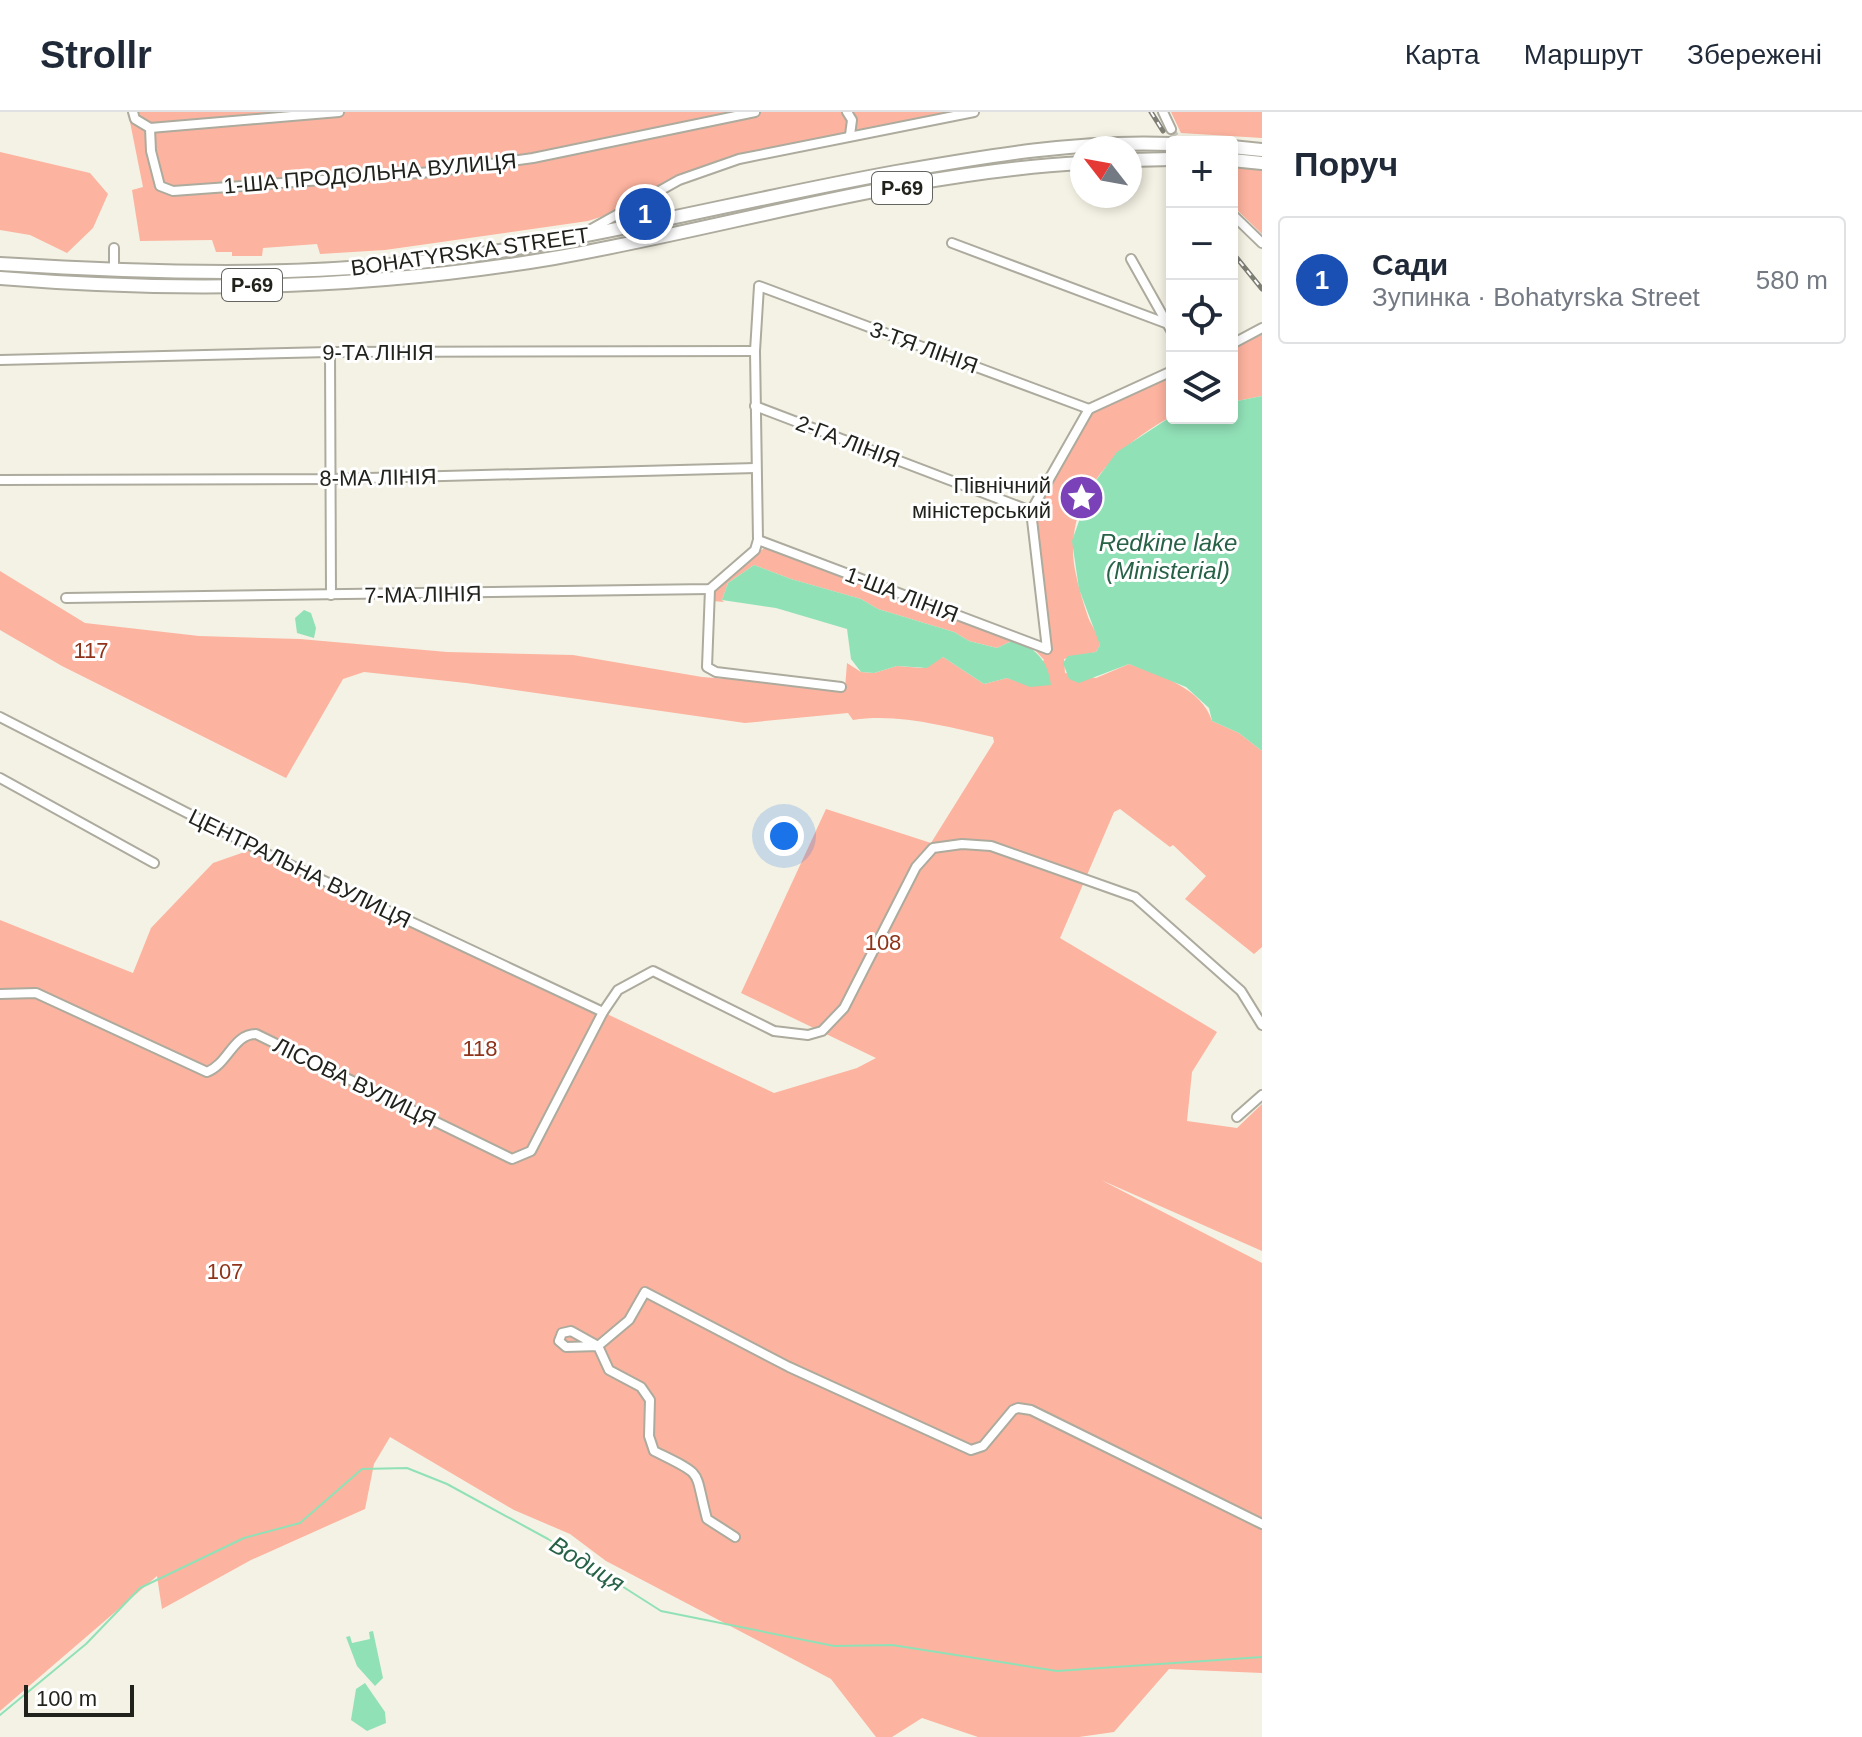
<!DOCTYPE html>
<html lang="uk">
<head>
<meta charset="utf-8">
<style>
	:root { --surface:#fff; --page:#f6f6f7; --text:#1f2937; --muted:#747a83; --line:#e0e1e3; --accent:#7a41b8 }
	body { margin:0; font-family:Helvetica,sans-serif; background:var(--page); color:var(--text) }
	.controls { position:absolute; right:24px; top:24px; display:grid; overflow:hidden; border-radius:8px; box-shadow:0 4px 12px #0003 }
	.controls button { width:72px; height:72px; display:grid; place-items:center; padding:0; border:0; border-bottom:2px solid var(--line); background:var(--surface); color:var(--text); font:40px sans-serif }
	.compass { position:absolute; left:1070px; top:24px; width:72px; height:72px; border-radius:50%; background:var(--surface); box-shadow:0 4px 12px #0003; rotate:301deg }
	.scale { position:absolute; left:24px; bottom:20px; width:110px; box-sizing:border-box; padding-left:8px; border:4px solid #22221d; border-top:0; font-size:22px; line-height:28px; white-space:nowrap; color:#22221d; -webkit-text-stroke:6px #fff; paint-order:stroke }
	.you { position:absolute; left:784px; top:724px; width:28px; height:28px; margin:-20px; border:6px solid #fff; border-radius:50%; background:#1a73e8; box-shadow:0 0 0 12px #1a73e833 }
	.badge { display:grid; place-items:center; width:52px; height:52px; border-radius:50%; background:var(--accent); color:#fff; font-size:26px; font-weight:700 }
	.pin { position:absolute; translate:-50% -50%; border:4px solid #fff; box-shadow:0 2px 8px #0006 }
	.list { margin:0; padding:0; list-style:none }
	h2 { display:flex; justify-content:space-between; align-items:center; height:104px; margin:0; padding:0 32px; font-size:34px }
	h2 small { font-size:26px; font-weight:400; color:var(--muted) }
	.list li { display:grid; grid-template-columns:52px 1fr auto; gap:24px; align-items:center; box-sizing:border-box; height:128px; margin:0 16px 16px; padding:0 16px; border:2px solid var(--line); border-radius:8px }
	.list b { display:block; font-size:30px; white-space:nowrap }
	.list p { margin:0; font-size:26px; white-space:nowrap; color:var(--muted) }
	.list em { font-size:26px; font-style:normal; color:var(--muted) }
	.icon { flex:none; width:44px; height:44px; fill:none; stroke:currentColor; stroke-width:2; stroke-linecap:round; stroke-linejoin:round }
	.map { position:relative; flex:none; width:1262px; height:1625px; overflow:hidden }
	header { display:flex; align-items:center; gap:48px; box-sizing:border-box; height:112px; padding:0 40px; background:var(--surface); border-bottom:2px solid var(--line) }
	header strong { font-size:38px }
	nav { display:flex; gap:44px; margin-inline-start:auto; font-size:28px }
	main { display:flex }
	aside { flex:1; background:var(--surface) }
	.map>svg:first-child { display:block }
</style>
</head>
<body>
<header>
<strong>Strollr</strong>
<nav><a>Карта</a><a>Маршрут</a><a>Збережені</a></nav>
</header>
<main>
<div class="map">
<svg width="1262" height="1625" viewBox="0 0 1262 1625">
	<rect width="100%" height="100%" fill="#f4f2e4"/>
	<g fill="#fcb39f">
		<polygon points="128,0 956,0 730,45 647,81 613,101 588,109 385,138 320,142 317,132 263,136 262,144 232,144 232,140 216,140 212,128 140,129 132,78 143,75"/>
		<polygon points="1171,0 1262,0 1262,26 1181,21"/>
		<polygon points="0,40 90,61 108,82 93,116 67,141 30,123 0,118"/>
		<polygon points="1242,55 1262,57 1262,122 1232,93 1232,56"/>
		<polygon points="1262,221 1262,284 1232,290 1232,238"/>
		<path d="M1172,261V304C1115,335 1062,387 1075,458C1078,474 1083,490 1088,505C1092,515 1099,523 1100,533L1096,540L1064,547L1065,561L1096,566L1129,552C1159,563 1202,576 1212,609L1239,621L1262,639V835L1254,842L1185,787L1206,764L1173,733L1170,735L1120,697L1114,700L1060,826L1217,920L1192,960L1187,1009L1237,1016L1262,992V1139L1101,1068L1262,1151V1561L1169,1557L1114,1620L1079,1625H978L922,1606L892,1625H876L831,1567L606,1449L570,1422L514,1398L390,1325L374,1352L365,1397L251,1448L162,1497L157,1464L0,1599V808L133,861L151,816L213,751L256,736L774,981L857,956L876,946L741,881L826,697L931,731L994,630L993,625C947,615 899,601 853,608L848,601L745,611L466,571L364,560L343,567L286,666L62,554L0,518V459L85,511L199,524L300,527L447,540L573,543L702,565L845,576L847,551L861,560L874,561L897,554L922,556L943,545L984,572L1007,566L1023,571L1044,548L1033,536L1020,530L1048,537L1049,507L1035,400L1092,299Z"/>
		<path d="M769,435L1014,528L997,536L969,529L954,520L878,497L861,487L791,467L754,453L728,471L722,488L724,490L713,489C716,467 747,441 769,435Z"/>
	</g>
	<g fill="#91e1b7">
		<polygon points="1262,284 1262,639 1239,621 1212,609 1209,596 1186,575 1129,552 1079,571 1069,567 1063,551 1068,544 1096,540 1100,533 1079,477 1072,429 1091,375 1117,340 1172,304 1232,306 1232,290"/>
		<path d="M754,453L791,467L861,487L878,497L954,520L969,529L997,536L1014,528C1037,537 1048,549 1051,573L1030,575L1007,566L984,572L943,545L927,556L897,554L874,561L861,560L851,547L847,517L776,496L722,488L728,471Z"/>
		<polygon points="304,498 311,501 316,516 314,526 297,521 295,506"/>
		<polygon points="373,1519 383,1566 375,1574 357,1554 346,1525 350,1524 352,1531 370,1527 369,1520"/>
		<polygon points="365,1571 385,1600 386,1611 367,1619 351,1608 356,1577"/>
	</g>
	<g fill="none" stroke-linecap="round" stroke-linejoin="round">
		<polyline stroke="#91e1b7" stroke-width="2" points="0,1603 86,1532 140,1476 244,1426 300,1411 362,1357 407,1356 447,1372 548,1427 661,1499 834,1534 892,1533 1057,1559 1262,1545"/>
		<polyline stroke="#cac8bc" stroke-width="8" stroke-dasharray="8 4" stroke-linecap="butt" points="1171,17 1178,30"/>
		<defs>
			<g id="minor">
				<polyline points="133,0 135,7 150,16 151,39 160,74 173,79 432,60 533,46 755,0"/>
				<polyline points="847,0 852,8 850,23"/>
				<polyline points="1163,0 1171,17"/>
				<polyline points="150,16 339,0"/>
				<polyline points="1232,102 1262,131"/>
				<polyline points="586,120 679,68 739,47 974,0"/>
				<polyline points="952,131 1168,212"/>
				<polyline points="114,136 114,159"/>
				<polyline points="1131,147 1172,220"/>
				<polyline points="1232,232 1262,216"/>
				<polyline points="330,240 331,483"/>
				<polyline points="0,248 330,240 755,239"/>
				<polyline points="755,294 1031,399"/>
				<polyline points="0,368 330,367 756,356"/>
				<polyline points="758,428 1047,537 1031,399 1089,297 1172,259"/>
				<polyline points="710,477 707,555 716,560 841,575"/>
				<polyline points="66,486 710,477 755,438 758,428 755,239 759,174 1089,297"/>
				<polyline points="0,605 267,742 603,900"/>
				<polyline points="0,666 154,751"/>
				<path d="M0,882L36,881L207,960C228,952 233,922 256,922L512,1047L531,1039L603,900L618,878L653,859L774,919L808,923L822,919L844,896L916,755L933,736L962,732L991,734L1135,785L1241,879L1262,913"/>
				<polyline points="1237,1005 1262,983"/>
				<path d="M735,1425L707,1407C693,1355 706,1365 654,1339L649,1324L650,1288L641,1275L609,1258L598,1234L566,1235L559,1229L562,1221L571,1219L598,1234L629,1208L645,1180L789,1255L971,1338L983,1334L1013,1298L1018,1296L1031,1298L1262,1412"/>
			</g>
			<g id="primary">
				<polyline points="1232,35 1262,38"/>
				<polyline points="1130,48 1172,47"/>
				<polyline points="1232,48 1262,51"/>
				<path d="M0,152C167,162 334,167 500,139C633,117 764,84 896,60C987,44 1080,28 1172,32"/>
				<path d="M0,166C184,181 371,177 554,146C729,115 903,61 1082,51"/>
			</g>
		</defs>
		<use href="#minor" stroke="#adab9e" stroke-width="12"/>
		<use href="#primary" stroke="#adab9e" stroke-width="16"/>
		<use href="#minor" stroke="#fff" stroke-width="8"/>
		<use href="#primary" stroke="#fff" stroke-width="12"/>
		<defs>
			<g id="rail">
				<polyline points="1151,0 1163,19"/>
				<polyline points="1232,140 1262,177"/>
			</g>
		</defs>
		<use href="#rail" stroke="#7f7e75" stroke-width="5"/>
		<use href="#rail" stroke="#fff" stroke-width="2" stroke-dasharray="6" stroke-linecap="butt"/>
	</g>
	<defs>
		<symbol id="sight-disc" viewBox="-11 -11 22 22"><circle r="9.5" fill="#7a41b8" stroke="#fff"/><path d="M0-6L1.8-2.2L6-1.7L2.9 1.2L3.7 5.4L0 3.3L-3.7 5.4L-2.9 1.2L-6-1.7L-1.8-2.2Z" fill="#fff"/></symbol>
	</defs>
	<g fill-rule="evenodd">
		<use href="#sight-disc" x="1056" y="360" width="51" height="51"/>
	</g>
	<g text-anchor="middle" stroke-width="6" stroke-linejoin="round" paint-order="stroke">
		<g fill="#fff" stroke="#646461" stroke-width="2">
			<rect x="872" y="60" width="60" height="32" rx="6"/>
			<rect x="222" y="157" width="60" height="32" rx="6"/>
		</g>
		<g font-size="20" font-weight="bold" fill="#22221d">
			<text x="902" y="83">Р-69</text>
			<text x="252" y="180">Р-69</text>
		</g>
		<g font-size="22" fill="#22221d" stroke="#fff">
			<text transform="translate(370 61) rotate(-5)" y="8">1-ША ПРОДОЛЬНА ВУЛИЦЯ</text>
			<text transform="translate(470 139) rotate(-8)" y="8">BOHATYRSKA STREET</text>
			<text transform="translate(924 235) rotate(20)" y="8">3-ТЯ ЛІНІЯ</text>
			<text x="378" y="248">9-ТА ЛІНІЯ</text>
			<text transform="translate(848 329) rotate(21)" y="8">2-ГА ЛІНІЯ</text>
			<text transform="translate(378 365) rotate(-1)" y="8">8-МА ЛІНІЯ</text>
			<text transform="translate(423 482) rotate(-1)" y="8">7-МА ЛІНІЯ</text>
			<text transform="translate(902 482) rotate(21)" y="8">1-ША ЛІНІЯ</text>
			<text transform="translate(300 756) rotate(26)" y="8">ЦЕНТРАЛЬНА ВУЛИЦЯ</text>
			<text transform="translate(355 970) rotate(26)" y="8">ЛІСОВА ВУЛИЦЯ</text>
		</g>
		<g font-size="22" fill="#22221d" stroke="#fff" text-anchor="end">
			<text x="1051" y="381">Північний<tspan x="1051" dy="25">міністерський</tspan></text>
		</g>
		<g font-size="22" fill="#8f341b" stroke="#fff">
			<text x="91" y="546">117</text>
			<text x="883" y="838">108</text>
			<text x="480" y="944">118</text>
			<text x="225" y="1167">107</text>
		</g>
		<g font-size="24" font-style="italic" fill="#276247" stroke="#fff">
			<text x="1168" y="439">Redkine lake<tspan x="1168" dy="28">(Ministerial)</tspan></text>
			<text transform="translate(587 1452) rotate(32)" y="8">Водиця</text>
		</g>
	</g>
</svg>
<div class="controls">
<button>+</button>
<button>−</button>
<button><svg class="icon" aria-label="locate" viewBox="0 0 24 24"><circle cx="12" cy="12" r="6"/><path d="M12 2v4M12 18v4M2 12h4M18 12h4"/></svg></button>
<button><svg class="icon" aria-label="layers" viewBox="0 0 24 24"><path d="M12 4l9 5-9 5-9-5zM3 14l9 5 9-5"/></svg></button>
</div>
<svg class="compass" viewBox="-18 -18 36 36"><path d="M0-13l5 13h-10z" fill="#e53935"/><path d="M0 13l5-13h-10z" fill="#747a83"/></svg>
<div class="scale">100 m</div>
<div class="you"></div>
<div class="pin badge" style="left:645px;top:102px;background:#1a4fb4">1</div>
</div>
<aside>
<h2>Поруч<small></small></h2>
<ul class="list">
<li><span class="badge" style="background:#1a4fb4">1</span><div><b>Сади</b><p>Зупинка · Bohatyrska Street</p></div><em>580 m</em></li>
</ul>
</aside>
</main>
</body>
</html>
